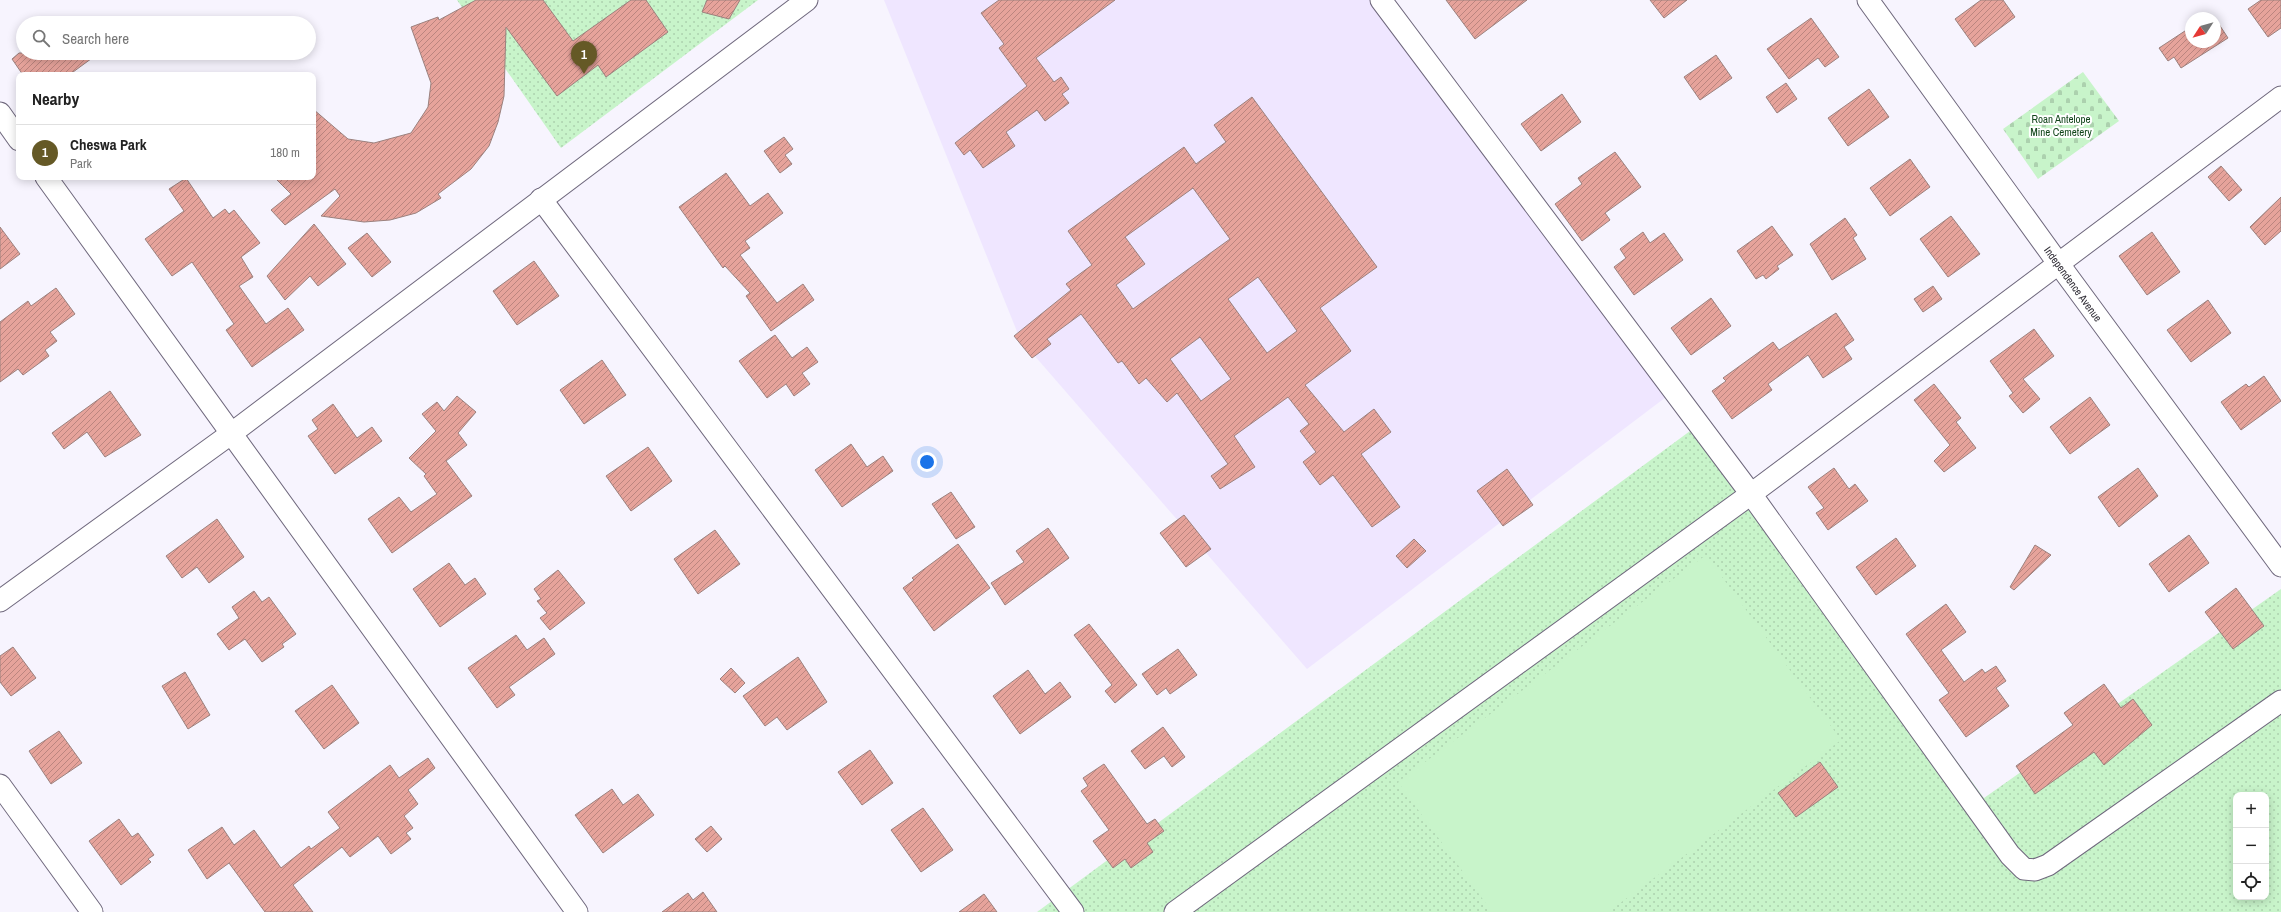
<!DOCTYPE html>
<html lang="en">
<head>
<meta charset="utf-8">
<style>
	:root { --surface:#fff; --page:#f2f2f2; --text:#222; --muted:#767676; --line:#e0e0e0; --accent:#655926 }
	body { margin:0; font-family:"Archivo Narrow",sans-serif; background:var(--page); color:var(--text) }
	.controls { position:absolute; right:12px; bottom:12px; display:grid; overflow:hidden; border-radius:8px; box-shadow:0 2px 10px #0003 }
	.controls button { width:36px; height:36px; display:grid; place-items:center; padding:0; border:0; border-bottom:1px solid var(--line); background:var(--surface); color:var(--text); font:20px sans-serif }
	.compass { position:absolute; left:2185px; top:12px; width:36px; height:36px; border-radius:50%; background:var(--surface); box-shadow:0 2px 10px #0003; rotate:234deg }
	.you { position:absolute; left:927px; top:462px; width:14px; height:14px; margin:-10px; border:3px solid #fff; border-radius:50%; background:#1a73e8; box-shadow:0 0 0 6px #1a73e833 }
	.badge { display:grid; place-items:center; width:26px; height:26px; border-radius:50%; background:var(--accent); color:#fff; font-size:13px; font-weight:700 }
	.pin { position:absolute; translate:-50% -33px; filter:drop-shadow(0 1px 2px #0008) }
	.pin::after { content:''; position:absolute; top:21px; width:14px; height:12px; background:inherit; clip-path:polygon(0 0,100% 0,50% 100%) }
	.list { margin:0; padding:0; list-style:none }
	h2 { display:flex; justify-content:space-between; align-items:center; height:52px; margin:0; padding:0 16px; font-size:17px }
	h2 small { font-size:13px; font-weight:400; color:var(--muted) }
	.list li { display:grid; grid-template-columns:26px 1fr auto; gap:12px; align-items:center; box-sizing:border-box; height:56px; padding:0 16px; border-top:1px solid var(--line) }
	.list b { display:block; font-size:15px; white-space:nowrap }
	.list p { margin:0; font-size:13px; white-space:nowrap; color:var(--muted) }
	.list em { font-size:13px; font-style:normal; color:var(--muted) }
	.icon { flex:none; width:22px; height:22px; fill:none; stroke:currentColor; stroke-width:2; stroke-linecap:round; stroke-linejoin:round }
	.map { position:relative; flex:none; width:2281px; height:912px; overflow:hidden }
	.search { position:absolute; background:var(--surface); box-shadow:0 2px 10px #0003; left:16px; top:16px; width:300px; height:44px; display:flex; align-items:center; gap:10px; box-sizing:border-box; padding:0 14px; border-radius:22px; color:var(--muted); font-size:15px }
	.panel { position:absolute; background:var(--surface); box-shadow:0 2px 10px #0003; left:16px; top:72px; width:300px; height:108px; border-radius:8px }
	.map>svg:first-child { display:block }
</style>
</head>
<body>
<div class="map">
<svg width="2281" height="912" viewBox="0 0 2281 912">
	<defs>
		<pattern id="cemetery-stones" width="16" height="16" patternUnits="userSpaceOnUse"><rect width="16" height="16" fill="#c8f4ca"/><path d="M2 7V4a2 2 0 0 1 4 0v3zM10 15v-3a2 2 0 0 1 4 0v3z" fill="#acd1ae"/></pattern>
		<pattern id="park-dots" width="8" height="8" patternUnits="userSpaceOnUse"><rect width="8" height="8" fill="#c8f4ca"/><path d="M2 2h.1M6 6h.1" fill="none" stroke="#acd1ae" stroke-width="1.8" stroke-linecap="round"/></pattern>
		<pattern id="building-hatch" width="6" height="6" patternUnits="userSpaceOnUse"><rect width="6" height="6" fill="#e6a39b"/><path d="M-1 1l2-2M0 6l6-6M5 7l2-2" fill="none" stroke="#bb857f"/></pattern>
	</defs>
	<rect width="100%" height="100%" fill="#f7f4fe"/>
	<polygon fill="#efe6ff" points="884,0 1386,0 1674,391 1307,669 1020,339"/>
	<polygon fill="url(#cemetery-stones)" points="2083,72 2119,121 2038,179 2003,129"/>
	<g fill="url(#park-dots)" fill-rule="evenodd">
		<polygon points="457,0 758,0 561,148"/>
		<path d="M1705,420L1984,798L2281,589V912H1037ZM2236,795H2266V897H2236Z"/>
	</g>
	<polygon fill="#c8f4ca" points="1706,555 1841,740 1608,912 1492,912 1398,782"/>
	<g fill="url(#building-hatch)" stroke="#9b817e" fill-rule="evenodd">
		<polygon points="476,0 543,0 573,41 631,0 646,0 668,32 606,77 598,65 557,96 506,27 504,96 498,122 489,146 471,169 438,194 441,198 416,213 390,220 364,222 321,216 340,196 335,189 285,225 271,210 291,194 274,177 313,177 313,109 348,139 374,143 411,133 428,107 431,83 411,27 438,17 439,20"/>
		<polygon points="707,0 740,0 729,19 702,12"/>
		<polygon points="999,0 1115,0 1036,58 1054,82 1061,77 1069,89 1062,94 1069,103 1045,121 1037,110 1006,132 1015,146 983,168 970,150 964,155 955,143 1027,86 999,48 1004,44 981,13"/>
		<polygon points="1446,0 1527,0 1475,39"/>
		<polygon points="1650,0 1687,0 1664,18"/>
		<polygon points="1981,0 2003,0 2015,17 1975,47 1955,19"/>
		<polygon points="2261,0 2281,0 2281,28 2268,37 2248,9"/>
		<polygon points="1811,18 1839,57 1825,67 1818,58 1789,79 1767,49"/>
		<polygon points="2215,18 2228,38 2181,68 2174,57 2168,61 2159,48 2191,27 2191,42 2215,42"/>
		<polygon points="19,53 99,53 69,75 23,75 12,59"/>
		<polygon points="1716,55 1732,78 1700,100 1684,77"/>
		<polygon points="1786,83 1797,99 1777,113 1766,97"/>
		<polygon points="1869,89 1889,117 1848,146 1828,118"/>
		<polygon points="1562,94 1581,122 1541,151 1521,124"/>
		<path d="M1252,97L1377,267L1320,308L1351,351L1305,385L1344,432L1374,409L1391,432L1361,454L1400,507L1372,527L1333,475L1320,485L1303,462L1316,452L1300,431L1309,424L1288,397L1234,436L1255,467L1220,489L1211,476L1228,464L1177,393L1167,402L1146,378L1139,384L1122,361L1118,363L1081,314L1047,339L1051,344L1032,358L1014,336L1071,290L1066,284L1092,265L1068,231L1184,147L1196,164L1226,142L1214,125ZM1193,188L1230,239L1133,309L1116,285L1145,264L1125,237ZM1258,277L1297,331L1267,353L1228,299ZM1200,337L1231,379L1201,401L1170,359Z"/>
		<polygon points="784,137 793,149 785,155 792,164 780,173 764,151"/>
		<polygon points="1615,152 1641,187 1605,213 1610,220 1582,241 1555,204 1582,184 1578,178"/>
		<polygon points="1910,159 1930,187 1890,216 1870,188"/>
		<polygon points="2221,166 2242,190 2229,201 2208,177"/>
		<polygon points="726,173 750,206 768,193 783,213 745,241 750,248 740,255 777,303 803,284 814,300 771,331 746,296 750,293 725,266 723,268 679,207"/>
		<polygon points="186,178 213,218 225,209 229,214 234,210 260,243 241,257 253,277 239,286 266,324 288,308 304,330 252,367 226,330 234,324 192,262 172,276 145,239 184,211 169,189"/>
		<polygon points="2281,197 2281,231 2265,245 2250,227"/>
		<polygon points="1951,216 1980,254 1948,277 1920,239"/>
		<polygon points="1845,218 1857,235 1853,238 1866,259 1832,280 1810,244"/>
		<polygon points="314,224 346,264 318,286 310,276 285,300 267,276"/>
		<polygon points="1772,226 1793,255 1777,266 1779,269 1766,279 1763,275 1756,279 1737,251"/>
		<polygon points="0,227 20,254 0,269"/>
		<polygon points="1643,232 1650,243 1664,233 1683,260 1634,295 1614,267 1626,258 1620,249"/>
		<polygon points="2152,232 2180,272 2147,295 2119,256"/>
		<polygon points="367,233 391,262 372,277 348,248"/>
		<polygon points="534,261 559,296 517,325 493,291"/>
		<polygon points="1933,286 1942,299 1923,312 1914,299"/>
		<polygon points="56,288 75,314 50,332 57,341 45,350 49,356 23,375 18,369 0,382 0,322 28,301 31,306"/>
		<polygon points="1711,298 1731,326 1691,355 1671,328"/>
		<polygon points="2208,300 2231,333 2191,362 2167,330"/>
		<polygon points="1836,313 1854,340 1844,347 1852,359 1823,378 1808,355 1768,384 1772,390 1732,419 1712,391 1726,381 1723,378 1773,342 1779,350"/>
		<polygon points="2034,329 2054,356 2023,379 2040,399 2023,413 2009,396 2013,393 1990,361"/>
		<polygon points="775,335 792,358 807,347 818,362 802,373 810,384 794,396 786,384 767,398 739,361"/>
		<polygon points="602,360 626,395 584,424 560,390"/>
		<polygon points="2264,376 2281,401 2241,430 2221,402 2246,384 2249,387"/>
		<polygon points="1934,384 1961,418 1956,422 1976,448 1944,472 1934,461 1950,445 1914,400"/>
		<polygon points="110,391 141,435 105,457 87,432 64,449 52,433"/>
		<polygon points="457,396 476,412 458,433 467,445 446,461 472,496 392,553 368,519 399,497 411,512 437,494 424,476 426,474 409,458 436,431 422,414 437,402 444,411"/>
		<polygon points="2090,397 2110,425 2070,454 2050,427"/>
		<polygon points="333,404 357,438 372,427 382,441 335,474 308,436 318,429 312,420"/>
		<polygon points="851,444 867,467 883,456 893,471 842,507 815,470"/>
		<polygon points="648,447 672,481 631,511 606,476"/>
		<polygon points="1834,468 1849,489 1855,484 1868,501 1828,530 1816,513 1824,508 1808,487"/>
		<polygon points="2138,468 2158,496 2119,527 2098,497"/>
		<polygon points="1507,469 1533,505 1503,526 1477,491"/>
		<polygon points="951,492 975,527 956,539 932,504"/>
		<polygon points="1184,515 1211,549 1186,567 1160,533"/>
		<polygon points="217,519 244,557 209,583 197,567 182,578 166,556"/>
		<polygon points="1048,528 1069,558 1005,605 991,583 1024,562 1016,551"/>
		<polygon points="715,530 740,564 698,594 674,559"/>
		<polygon points="2189,535 2209,563 2169,592 2149,564"/>
		<polygon points="1896,538 1916,566 1876,595 1856,567"/>
		<polygon points="1414,539 1426,551 1407,568 1396,556"/>
		<polygon points="958,544 990,588 934,631 903,588 914,580 912,578"/>
		<polygon points="2035,545 2051,555 2014,590 2010,587"/>
		<polygon points="449,563 465,585 475,578 486,594 440,627 413,589"/>
		<polygon points="558,570 585,603 550,630 540,618 547,613 537,601 541,599 534,589"/>
		<polygon points="2236,588 2264,626 2233,649 2205,612"/>
		<polygon points="254,591 262,602 269,597 296,634 282,644 284,647 262,662 245,639 229,650 217,634 239,618 232,607"/>
		<polygon points="1946,604 1966,632 1941,650 1964,682 1982,669 1985,673 1996,666 2006,681 1996,688 2009,706 1966,737 1939,700 1949,693 1906,634"/>
		<polygon points="1089,624 1137,685 1115,703 1105,691 1112,685 1074,635"/>
		<polygon points="516,635 527,650 544,638 555,654 509,687 515,695 497,708 468,668"/>
		<polygon points="13,647 36,678 11,696 0,682 0,656"/>
		<polygon points="1178,649 1197,675 1170,694 1166,688 1157,695 1142,674"/>
		<polygon points="798,657 827,702 787,730 777,717 765,726 743,696"/>
		<polygon points="731,668 745,683 735,693 720,679"/>
		<polygon points="1028,670 1045,694 1060,682 1071,697 1020,734 993,696"/>
		<polygon points="185,672 210,715 188,729 162,686"/>
		<polygon points="2104,684 2121,708 2133,699 2152,725 2104,765 2094,752 2035,794 2016,766 2073,725 2064,713"/>
		<polygon points="332,685 359,723 324,749 295,711"/>
		<polygon points="1163,727 1185,757 1172,767 1164,756 1145,769 1131,751"/>
		<polygon points="59,731 82,763 51,784 29,751"/>
		<polygon points="870,750 893,783 862,805 838,772"/>
		<polygon points="428,758 435,768 408,790 418,804 404,816 413,828 406,833 411,839 391,854 378,836 350,857 342,847 293,885 313,912 265,912 229,863 207,879 188,850 222,827 234,845 254,830 281,868 309,846 311,849 340,828 328,812 390,765 399,778"/>
		<polygon points="1820,762 1838,787 1796,817 1778,793"/>
		<polygon points="1104,764 1147,824 1155,819 1164,831 1147,843 1153,852 1131,868 1125,859 1113,868 1093,841 1109,830 1081,791 1088,786 1083,778"/>
		<polygon points="612,789 623,805 638,794 654,815 603,853 575,815"/>
		<polygon points="923,808 953,850 921,872 891,830"/>
		<polygon points="119,819 132,837 138,833 154,855 148,859 151,862 121,885 89,841"/>
		<polygon points="711,826 722,839 707,852 695,839"/>
		<polygon points="703,892 717,912 662,912 688,893 693,900"/>
		<polygon points="984,894 997,912 959,912"/>
	</g>
	<g fill="none" stroke-linecap="round" stroke-linejoin="round">
		<defs>
			<g id="minor">
				<polyline points="1381,0 1751,494 2010,855 2024,869 2035,870 2048,865 2281,701"/>
				<polyline points="1868,0 2058,263 2281,566"/>
				<polyline points="0,113 19,140"/>
				<polyline points="46,177 577,912"/>
				<polyline points="541,199 1073,912"/>
				<polyline points="0,601 232,433 807,0"/>
				<polyline points="0,785 92,912"/>
				<polyline points="1175,912 1751,494 2281,97"/>
			</g>
		</defs>
		<use href="#minor" stroke="#6f687d" stroke-width="23"/>
		<use href="#minor" stroke="#fff" stroke-width="21"/>
	</g>
	<g text-anchor="middle" stroke-width="4" stroke-linejoin="round" paint-order="stroke">
		<g font-size="11" fill="#11451a" stroke="#fff">
			<text x="2061" y="123">Roan Antelope<tspan x="2061" dy="13">Mine Cemetery</tspan></text>
		</g>
		<g font-size="11" fill="#2d2a33" stroke="#fff">
			<text transform="translate(2073 284) rotate(54)" y="4">Independence Avenue</text>
		</g>
	</g>
</svg>
<div class="controls">
<button>+</button>
<button>−</button>
<button><svg class="icon" aria-label="locate" viewBox="0 0 24 24"><circle cx="12" cy="12" r="6"/><path d="M12 2v4M12 18v4M2 12h4M18 12h4"/></svg></button>
</div>
<svg class="compass" viewBox="-18 -18 36 36"><path d="M0-13l5 13h-10z" fill="#e53935"/><path d="M0 13l5-13h-10z" fill="#767676"/></svg>
<div class="you"></div>
<div class="pin badge" style="left:584px;top:74px">1</div>
<div class="search"><svg class="icon" aria-label="search" viewBox="0 0 24 24"><circle cx="10" cy="10" r="6"/><path d="M15 15l6 6"/></svg>Search here</div>
<section class="panel">
<h2>Nearby<small></small></h2>
<ul class="list">
<li><span class="badge">1</span><div><b>Cheswa Park</b><p>Park</p></div><em>180 m</em></li>
</ul>
</section>
</div>
</body>
</html>
